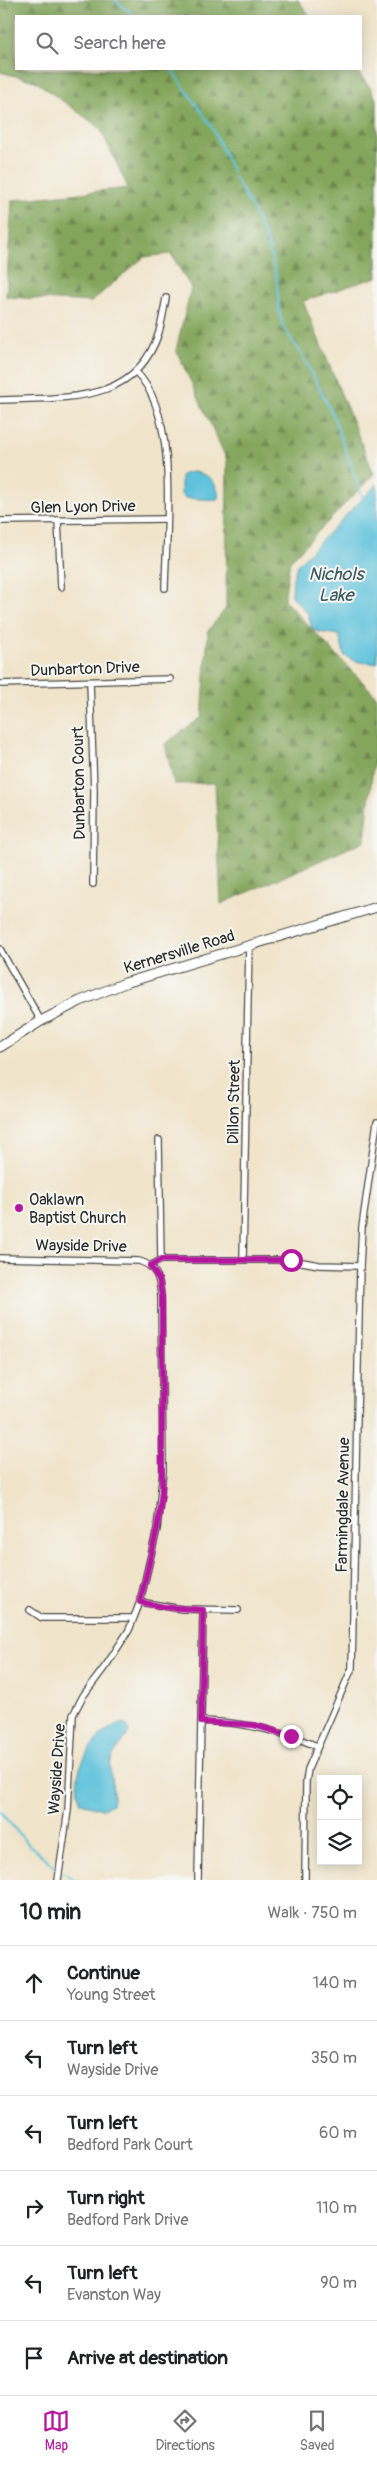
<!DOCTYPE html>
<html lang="en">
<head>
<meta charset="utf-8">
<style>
	:root { --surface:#fff; --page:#f6f6f6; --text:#202124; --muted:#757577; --line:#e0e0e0; --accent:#b5179e }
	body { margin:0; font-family:Pangolin,sans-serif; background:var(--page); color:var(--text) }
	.controls { position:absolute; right:15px; bottom:15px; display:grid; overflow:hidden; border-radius:0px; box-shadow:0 2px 12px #0003 }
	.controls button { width:45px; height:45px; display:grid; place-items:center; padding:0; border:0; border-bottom:1px solid var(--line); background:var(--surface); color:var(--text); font:25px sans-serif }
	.stop { position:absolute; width:15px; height:15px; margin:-11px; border:4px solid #b5179e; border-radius:50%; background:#fff }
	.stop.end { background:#b5179e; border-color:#fff; box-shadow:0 1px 5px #0008 }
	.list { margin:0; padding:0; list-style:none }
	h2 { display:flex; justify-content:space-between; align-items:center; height:65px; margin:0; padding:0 20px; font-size:21px }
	h2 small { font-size:16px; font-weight:400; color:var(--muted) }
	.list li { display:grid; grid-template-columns:32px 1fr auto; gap:15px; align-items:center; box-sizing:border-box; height:75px; padding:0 20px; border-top:1px solid var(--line) }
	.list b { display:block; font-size:19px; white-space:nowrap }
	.list p { margin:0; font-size:16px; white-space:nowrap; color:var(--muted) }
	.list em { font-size:16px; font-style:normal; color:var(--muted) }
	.icon { flex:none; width:28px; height:28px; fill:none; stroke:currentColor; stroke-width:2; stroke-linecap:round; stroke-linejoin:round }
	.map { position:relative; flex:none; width:377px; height:1880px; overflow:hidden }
	.search { position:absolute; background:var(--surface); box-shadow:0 2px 12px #0003; left:15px; right:15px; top:15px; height:55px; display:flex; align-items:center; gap:12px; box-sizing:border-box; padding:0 18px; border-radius:0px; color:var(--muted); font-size:19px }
	.sheet { height:515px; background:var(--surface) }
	nav { display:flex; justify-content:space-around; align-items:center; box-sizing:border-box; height:70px; border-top:1px solid var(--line); background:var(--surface); font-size:14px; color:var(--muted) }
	nav a { display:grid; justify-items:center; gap:2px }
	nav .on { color:var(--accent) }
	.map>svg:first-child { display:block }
</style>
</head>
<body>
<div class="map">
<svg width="377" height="1880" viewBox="0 0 377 1880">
	<defs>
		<pattern id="forest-firs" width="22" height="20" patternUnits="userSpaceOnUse" patternTransform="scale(1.25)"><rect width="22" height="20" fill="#83a65c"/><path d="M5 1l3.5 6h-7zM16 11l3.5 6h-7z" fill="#6b874c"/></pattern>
	</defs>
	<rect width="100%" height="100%" fill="#f6f6f2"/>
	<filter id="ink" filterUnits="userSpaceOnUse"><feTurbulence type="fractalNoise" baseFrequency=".02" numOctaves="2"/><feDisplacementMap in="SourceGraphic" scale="10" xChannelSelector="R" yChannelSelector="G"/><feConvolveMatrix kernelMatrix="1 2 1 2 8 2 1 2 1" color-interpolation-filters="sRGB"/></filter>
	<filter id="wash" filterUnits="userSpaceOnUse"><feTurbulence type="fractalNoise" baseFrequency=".0096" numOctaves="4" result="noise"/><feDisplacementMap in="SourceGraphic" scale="20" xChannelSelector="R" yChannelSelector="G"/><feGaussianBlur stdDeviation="1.12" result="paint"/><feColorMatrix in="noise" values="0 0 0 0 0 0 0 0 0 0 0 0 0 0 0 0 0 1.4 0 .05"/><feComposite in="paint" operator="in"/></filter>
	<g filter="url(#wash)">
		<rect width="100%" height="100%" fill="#f0e4ca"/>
		<polygon fill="url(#forest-firs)" stroke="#576844" points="0,0 298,0 310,16 16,16 16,69 355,69 370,87 377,101 377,277 303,301 374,474 290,561 284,600 377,697 377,729 365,841 221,904 215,783 174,784 165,744 202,717 208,631 226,608 227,460 176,350 191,288 171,254 144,257 91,302 6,297 12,200 128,188 100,128 35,81 0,72"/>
		<g fill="#5ec2dc" stroke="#447684">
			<path d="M194,472C209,475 216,480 219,497L216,500L184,498L181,494V476L185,473Z"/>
			<path d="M377,484V663C364,663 354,663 344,655L339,635L319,632L312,628L308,614L292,596L293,578L297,565Z"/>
			<path d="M118,1724H125L129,1730C126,1742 114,1749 111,1761C108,1776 116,1789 112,1804L102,1809L81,1803C68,1775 91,1736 118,1724Z"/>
		</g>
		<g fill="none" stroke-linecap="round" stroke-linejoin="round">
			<g stroke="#5ec2dc" stroke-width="2">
				<polyline points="115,0 134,16"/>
				<polyline points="171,69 212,127 232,171"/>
				<polyline points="234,177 252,208 268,244 277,279 279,311 283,327 303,356 332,413 363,499"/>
				<polyline points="0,1812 28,1844 57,1868"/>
				<polyline points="62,1872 76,1880"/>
			</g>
		</g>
	</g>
	<g filter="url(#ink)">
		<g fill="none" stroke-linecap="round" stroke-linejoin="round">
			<defs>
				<g id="minor">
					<path d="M136,372C180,416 166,530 165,588"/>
					<path d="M0,400C62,397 136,406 159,332C162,321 164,309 166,298"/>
					<polyline points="58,520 61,587"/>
					<polyline points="0,521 166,519"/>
					<polyline points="90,682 94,791 93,884"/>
					<polyline points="0,684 170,679"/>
					<polyline points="0,949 41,1021"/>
					<polyline points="159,1140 161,1260"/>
					<path d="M0,1258L139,1261C157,1266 160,1280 161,1297L163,1470L157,1529L140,1602L129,1630L107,1664L83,1696L73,1715L68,1810L58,1880"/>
					<polyline points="243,1260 249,945"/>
					<polyline points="150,1266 161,1260 291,1260 319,1265 360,1266"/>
					<polyline points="140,1602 182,1609 238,1610"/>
					<polyline points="30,1610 42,1618 133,1618"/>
					<path d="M201,1721C242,1722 279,1730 317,1746"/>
					<polyline points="198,1880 203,1611"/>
					<polyline points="305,1880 306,1782 308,1769 352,1668 360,1266 362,1227 377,1122"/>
				</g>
				<polyline id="primary" points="0,1047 41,1021 80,1001 125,983 377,907"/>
			</defs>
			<use href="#minor" stroke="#494743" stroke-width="8"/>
			<use href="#primary" stroke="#494743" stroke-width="11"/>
			<use href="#minor" stroke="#fff" stroke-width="5.5"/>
			<use href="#primary" stroke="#fff" stroke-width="9"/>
		</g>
	</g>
	<g fill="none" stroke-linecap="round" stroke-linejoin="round" filter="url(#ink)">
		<polyline stroke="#b5179e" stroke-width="6" points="291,1260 161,1260 150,1266 159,1279 162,1297 162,1491 157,1529 140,1602 164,1607 203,1610 201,1722 254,1725 291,1736"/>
	</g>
	<circle fill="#b5179e" stroke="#f6f6f2" stroke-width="2" cx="19" cy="1208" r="5"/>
	<g text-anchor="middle" stroke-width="4" stroke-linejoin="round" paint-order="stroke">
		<g font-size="16" fill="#2b2b2b" stroke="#f6f6f2">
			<text transform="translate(83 506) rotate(-1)" y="6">Glen Lyon Drive</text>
			<text transform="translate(85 668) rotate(-2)" y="6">Dunbarton Drive</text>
			<text transform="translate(78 783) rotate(-91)" y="6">Dunbarton Court</text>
			<text transform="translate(179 951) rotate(-17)" y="6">Kernersville Road</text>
			<text transform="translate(233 1102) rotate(-89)" y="6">Dillon Street</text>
			<text transform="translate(81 1245) rotate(1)" y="6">Wayside Drive</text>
			<text transform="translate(342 1505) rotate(-89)" y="6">Farmingdale Avenue</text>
			<text transform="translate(56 1769) rotate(-86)" y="6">Wayside Drive</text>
		</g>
		<g font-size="16" fill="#2b2b2b" stroke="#f6f6f2" text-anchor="start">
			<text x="29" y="1205">Oaklawn<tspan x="29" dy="18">Baptist Church</tspan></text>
		</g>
		<g font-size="18" font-style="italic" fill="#3a5860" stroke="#f6f6f2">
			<text x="336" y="580">Nichols<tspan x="336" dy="21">Lake</tspan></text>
		</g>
	</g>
</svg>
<div class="controls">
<button><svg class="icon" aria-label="locate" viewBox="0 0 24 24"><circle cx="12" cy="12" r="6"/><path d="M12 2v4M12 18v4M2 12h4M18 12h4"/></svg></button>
<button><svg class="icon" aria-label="layers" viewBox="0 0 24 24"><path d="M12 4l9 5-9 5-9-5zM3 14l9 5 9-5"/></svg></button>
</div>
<div class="stop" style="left:291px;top:1260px"></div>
<div class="stop end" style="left:291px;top:1736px"></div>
<div class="search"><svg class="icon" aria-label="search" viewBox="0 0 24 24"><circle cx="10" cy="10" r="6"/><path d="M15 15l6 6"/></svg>Search here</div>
</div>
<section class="sheet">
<h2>10 min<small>Walk · 750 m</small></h2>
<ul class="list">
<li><svg class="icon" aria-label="ahead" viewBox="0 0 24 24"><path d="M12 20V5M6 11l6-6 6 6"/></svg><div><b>Continue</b><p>Young Street</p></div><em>140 m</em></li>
<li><svg class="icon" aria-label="left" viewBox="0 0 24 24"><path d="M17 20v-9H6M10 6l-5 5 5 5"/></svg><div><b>Turn left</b><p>Wayside Drive</p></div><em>350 m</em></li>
<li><svg class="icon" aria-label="left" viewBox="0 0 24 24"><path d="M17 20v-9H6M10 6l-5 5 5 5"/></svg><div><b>Turn left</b><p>Bedford Park Court</p></div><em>60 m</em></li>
<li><svg class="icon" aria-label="right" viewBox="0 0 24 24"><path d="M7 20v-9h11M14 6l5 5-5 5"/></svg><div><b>Turn right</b><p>Bedford Park Drive</p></div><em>110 m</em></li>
<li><svg class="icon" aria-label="left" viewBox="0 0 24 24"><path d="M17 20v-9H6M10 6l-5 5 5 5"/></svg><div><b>Turn left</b><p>Evanston Way</p></div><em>90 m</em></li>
<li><svg class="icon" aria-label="arrive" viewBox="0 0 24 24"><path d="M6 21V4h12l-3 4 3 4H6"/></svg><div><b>Arrive at destination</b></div></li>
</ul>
</section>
<nav>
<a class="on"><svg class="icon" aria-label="map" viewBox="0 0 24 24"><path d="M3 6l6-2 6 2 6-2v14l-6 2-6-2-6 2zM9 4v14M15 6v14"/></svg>Map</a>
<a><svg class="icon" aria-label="directions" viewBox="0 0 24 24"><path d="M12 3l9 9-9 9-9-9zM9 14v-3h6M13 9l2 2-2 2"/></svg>Directions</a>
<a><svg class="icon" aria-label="saved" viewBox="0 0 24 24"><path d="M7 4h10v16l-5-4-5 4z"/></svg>Saved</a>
</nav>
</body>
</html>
